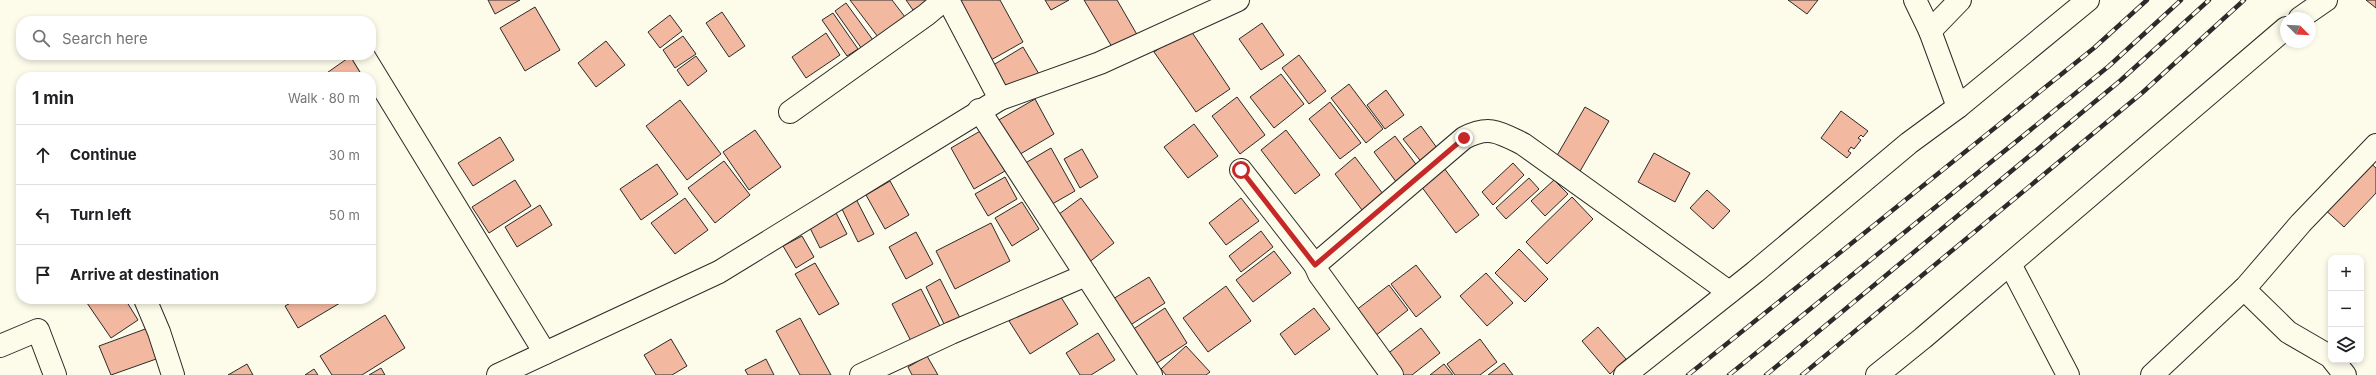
<!DOCTYPE html>
<meta charset="utf-8">
<style>
:root{--surface:#fff;--page:#f2f2f2;--text:#202124;--muted:#757577;--line:#e0e0e0}
body{margin:0;font-family:Inter,sans-serif;background:var(--page);color:var(--text)}
.controls{position:absolute;right:12px;bottom:12px;display:grid;overflow:hidden;border-radius:8px;box-shadow:0 2px 6px #0003}
.controls button{width:36px;height:36px;display:grid;place-items:center;padding:0;border:0;border-bottom:1px solid var(--line);background:var(--surface);color:var(--text);font:20px sans-serif}
.compass{position:absolute;left:2280px;top:12px;width:36px;height:36px;border-radius:50%;background:var(--surface);box-shadow:0 2px 6px #0003;rotate:114deg}
.stop{position:absolute;width:12px;height:12px;margin:-9px;border:3px solid #c62828;border-radius:50%;background:#fff}
.stop.end{background:#c62828;border-color:#fff;box-shadow:0 1px 4px #0008}
.list{margin:0;padding:0;list-style:none}
h2{display:flex;justify-content:space-between;align-items:center;height:52px;margin:0;padding:0 16px;font-size:17px}
h2 small{font-size:13px;font-weight:400;color:var(--muted)}
.list li{display:grid;grid-template-columns:26px 1fr auto;gap:12px;align-items:center;box-sizing:border-box;height:60px;padding:0 16px;border-top:1px solid var(--line)}
.list b{display:block;font-size:15px;white-space:nowrap}
.list em{font-size:13px;font-style:normal;color:var(--muted)}
.icon{flex:none;width:22px;height:22px;fill:none;stroke:currentColor;stroke-width:2;stroke-linecap:round;stroke-linejoin:round}
.map{position:relative;flex:none;width:2376px;height:375px;overflow:hidden}
.search{position:absolute;background:var(--surface);box-shadow:0 2px 6px #0003;left:16px;top:16px;width:360px;height:44px;display:flex;align-items:center;gap:10px;box-sizing:border-box;padding:0 14px;border-radius:16px;color:var(--muted);font-size:15px}
.panel{position:absolute;background:var(--surface);box-shadow:0 2px 6px #0003;left:16px;top:72px;width:360px;height:232px;border-radius:16px}
.map>svg:first-child{display:block}
.building{fill:#f2b8a0;stroke:#2b2b2b}
.lines{fill:none;stroke-linecap:round;stroke-linejoin:round}
.minor-casing{stroke:#2b2b2b;stroke-width:24}
.minor{stroke:#fdfbea;stroke-width:22}
.rail-casing{stroke:#2b2b2b;stroke-width:4.5}
.rail{stroke:#fdfbea;stroke-width:3;stroke-dasharray:9;stroke-linecap:butt}
.route{stroke:#c62828;stroke-width:5}
</style>
<div class="map">
<svg width="2376" height="375" viewBox="0 0 2376 375">
<rect width="100%" height="100%" fill="#fdfbea"/>
<!-- building -->
<g class="building">
<path d="M488,0H520L495,14Z"/>
<path d="M850,0H892L905,17L878,37Z"/>
<path d="M906,0H930L913,10Z"/>
<path d="M957,0H1000L1023,42L991,60Z"/>
<path d="M1045,0H1069L1051,10Z"/>
<path d="M1084,0H1117L1139,38L1115,52Z"/>
<path d="M1788,0H1818L1807,14Z"/>
<path d="M2366,0H2376V8Z"/>
<path d="M846,3L873,40L862,49L835,11Z"/>
<path d="M535,7L560,50L525,71L500,28Z"/>
<path d="M722,12L745,46L729,57L706,23Z"/>
<path d="M833,13L858,49L847,56L822,20Z"/>
<path d="M670,15L682,31L660,48L648,32Z"/>
<path d="M1262,23L1284,55L1261,70L1239,39Z"/>
<path d="M1189,28L1230,89L1196,112L1154,52Z"/>
<path d="M826,33L840,55L806,78L792,57Z"/>
<path d="M683,36L696,54L675,68L663,50Z"/>
<path d="M606,41L625,65L596,87L578,63Z"/>
<path d="M1023,47L1039,74L1006,94L990,67Z"/>
<path d="M1299,55L1326,91L1309,104L1282,68Z"/>
<path d="M351,56L366,77H321Z"/>
<path d="M696,56L707,71L688,86L677,70Z"/>
<path d="M1281,74L1304,104L1274,128L1250,97Z"/>
<path d="M1349,84L1383,129L1366,143L1331,98Z"/>
<path d="M1386,90L1404,115L1385,129L1367,105Z"/>
<path d="M1237,97L1265,135L1240,154L1212,116Z"/>
<path d="M1035,99L1054,134L1017,156L997,121Z"/>
<path d="M680,100L721,154L687,180L646,126Z"/>
<path d="M1330,102L1361,143L1340,159L1309,119Z"/>
<path d="M1585,107L1609,121L1579,173L1555,159Z"/>
<path d="M1841,111L1868,131L1863,137L1861,135L1858,138L1861,140L1854,149L1851,147L1848,151L1851,153L1847,158L1821,138Z"/>
<path d="M1194,124L1218,156L1188,178L1164,147Z"/>
<path d="M1421,126L1440,152L1423,164L1403,139Z"/>
<path d="M755,130L781,167L749,190L723,152Z"/>
<path d="M982,130L1005,171L974,189L951,148Z"/>
<path d="M1286,130L1320,175L1295,194L1261,150Z"/>
<path d="M1395,136L1418,167L1397,183L1374,152Z"/>
<path d="M500,137L514,160L473,186L458,163Z"/>
<path d="M1051,148L1075,191L1047,207L1022,165Z"/>
<path d="M1082,149L1098,177L1080,188L1064,159Z"/>
<path d="M1654,153L1690,173L1675,202L1638,182Z"/>
<path d="M1355,157L1383,194L1362,210L1335,174Z"/>
<path d="M2365,158L2376,168V193L2344,227L2321,206Z"/>
<path d="M724,161L750,195L715,223L688,188Z"/>
<path d="M1513,163L1524,175L1493,205L1482,192Z"/>
<path d="M657,164L678,194L641,220L620,189Z"/>
<path d="M1444,168L1479,215L1456,233L1421,186Z"/>
<path d="M1005,177L1017,199L988,216L975,194Z"/>
<path d="M1529,178L1539,189L1506,219L1496,208Z"/>
<path d="M515,180L531,206L489,233L472,207Z"/>
<path d="M1554,180L1568,194L1545,216L1531,201Z"/>
<path d="M890,181L909,215L885,229L866,195Z"/>
<path d="M1707,190L1730,211L1713,229L1690,208Z"/>
<path d="M1572,197L1593,219L1547,264L1526,242Z"/>
<path d="M685,198L708,230L675,254L651,223Z"/>
<path d="M1081,198L1114,243L1088,263L1055,217Z"/>
<path d="M1241,198L1259,221L1226,245L1209,223Z"/>
<path d="M856,199L874,234L858,242L841,207Z"/>
<path d="M1022,202L1039,229L1012,246L995,218Z"/>
<path d="M540,205L552,225L517,247L505,227Z"/>
<path d="M835,211L847,234L820,248L808,224Z"/>
<path d="M991,223L1010,261L955,289L936,251Z"/>
<path d="M1261,231L1273,247L1241,272L1229,256Z"/>
<path d="M916,232L933,264L906,279L889,247Z"/>
<path d="M802,236L814,257L796,268L783,246Z"/>
<path d="M1519,249L1548,279L1525,302L1495,273Z"/>
<path d="M1274,251L1291,273L1253,302L1236,280Z"/>
<path d="M815,263L839,304L819,315L795,274Z"/>
<path d="M1416,265L1441,297L1416,317L1391,284Z"/>
<path d="M1486,273L1513,303L1487,326L1460,296Z"/>
<path d="M1149,277L1165,303L1124,329L1108,302Z"/>
<path d="M940,279L960,318L945,326L926,287Z"/>
<path d="M1389,285L1408,310L1370,340L1351,314Z"/>
<path d="M1226,286L1251,321L1208,352L1183,318Z"/>
<path d="M921,289L941,328L912,343L892,304Z"/>
<path d="M1057,291L1078,324L1030,354L1009,321Z"/>
<path d="M93,299H125L138,320L111,338L87,303Z"/>
<path d="M298,299H344L345,300L298,328L285,306Z"/>
<path d="M1165,308L1187,343L1151,367L1129,332Z"/>
<path d="M1314,308L1330,329L1295,355L1280,334Z"/>
<path d="M385,315L405,348L362,375H332L320,356Z"/>
<path d="M800,318L831,375H800L776,331Z"/>
<path d="M1598,327L1626,359L1610,374L1582,341Z"/>
<path d="M148,328L159,358L111,375L99,346Z"/>
<path d="M1421,328L1440,353L1412,375H1401L1386,355Z"/>
<path d="M1098,333L1115,360L1091,375H1080L1066,353Z"/>
<path d="M671,339L687,366L672,375H656L644,355Z"/>
<path d="M1480,339L1497,362L1480,375H1455L1447,364Z"/>
<path d="M1186,346L1210,372L1206,375H1166L1161,369Z"/>
<path d="M927,356L938,375H912L908,367Z"/>
<path d="M766,359L774,375H748L745,370Z"/>
<path d="M1504,363L1513,375H1488Z"/>
<path d="M247,364L253,375H228Z"/>
<path d="M1444,364L1453,375H1430Z"/>
<path d="M381,368L385,375H369Z"/>
<path d="M314,369L318,375H305Z"/>
</g>
<g class="lines">
<defs>
<g id="minor">
<path d="M948,0L1000,99"/>
<path d="M1915,0L1930,31L1958,107"/>
<path d="M2300,18L2326,0"/>
<path d="M1930,31L1960,0"/>
<path d="M363,55L545,353"/>
<path d="M979,110L1151,375"/>
<path d="M790,112L926,15L944,0"/>
<path d="M1241,170L1315,265"/>
<path d="M2010,264L2068,375"/>
<path d="M2244,289L2288,332L2331,357"/>
<path d="M145,299L159,332L173,375"/>
<path d="M0,346L38,330L55,375"/>
<path d="M2333,360L2345,375"/>
<path d="M498,375L719,272L1000,99L1100,63L1238,0"/>
<path d="M861,375L951,333L1086,275"/>
<path d="M1392,375L1319,274L1315,265L1464,138C1489,125 1499,132 1523,144L1729,292"/>
<path d="M1625,375L1755,272L1909,143L1958,107L2088,0"/>
<path d="M1877,375L1923,338L2286,28"/>
<path d="M2152,375L2246,287L2301,223L2376,145"/>
</g>
</defs>
<!-- minor casing -->
<use href="#minor" class="minor-casing"/>
<!-- minor -->
<use href="#minor" class="minor"/>
<defs>
<g id="rail">
<path d="M1688,375L2094,48L2147,0"/>
<path d="M1729,375L2109,66L2181,0"/>
<path d="M1766,375L2121,80L2209,0"/>
<path d="M1802,375L2142,93L2244,0"/>
</g>
</defs>
<!-- rail casing -->
<use href="#rail" class="rail-casing"/>
<!-- rail -->
<use href="#rail" class="rail"/>
</g>
<g class="lines">
<!-- route -->
<path class="route" d="M1241,170L1315,265L1464,138"/>
</g>
</svg>
<div class="controls">
<button>+</button>
<button>−</button>
<button><svg class="icon" aria-label="layers" viewBox="0 0 24 24"><path d="M12 4l9 5-9 5-9-5zM3 14l9 5 9-5"/></svg></button>
</div>
<svg class="compass" viewBox="-18 -18 36 36"><path d="M0-13l5 13h-10z" fill="#e53935"/><path d="M0 13l5-13h-10z" fill="#757577"/></svg>
<div class="stop" style="left:1241px;top:170px"></div>
<div class="stop end" style="left:1464px;top:138px"></div>
<div class="search"><svg class="icon" aria-label="search" viewBox="0 0 24 24"><circle cx="10" cy="10" r="6"/><path d="M15 15l6 6"/></svg>Search here</div>
<section class="panel">
<h2>1 min<small>Walk · 80 m</small></h2>
<ul class="list">
<li><svg class="icon" aria-label="ahead" viewBox="0 0 24 24"><path d="M12 20V5M6 11l6-6 6 6"/></svg><div><b>Continue</b></div><em>30 m</em></li>
<li><svg class="icon" aria-label="left" viewBox="0 0 24 24"><path d="M17 20v-9H6M10 6l-5 5 5 5"/></svg><div><b>Turn left</b></div><em>50 m</em></li>
<li><svg class="icon" aria-label="arrive" viewBox="0 0 24 24"><path d="M6 21V4h12l-3 4 3 4H6"/></svg><div><b>Arrive at destination</b></div></li>
</ul>
</section>
</div>
